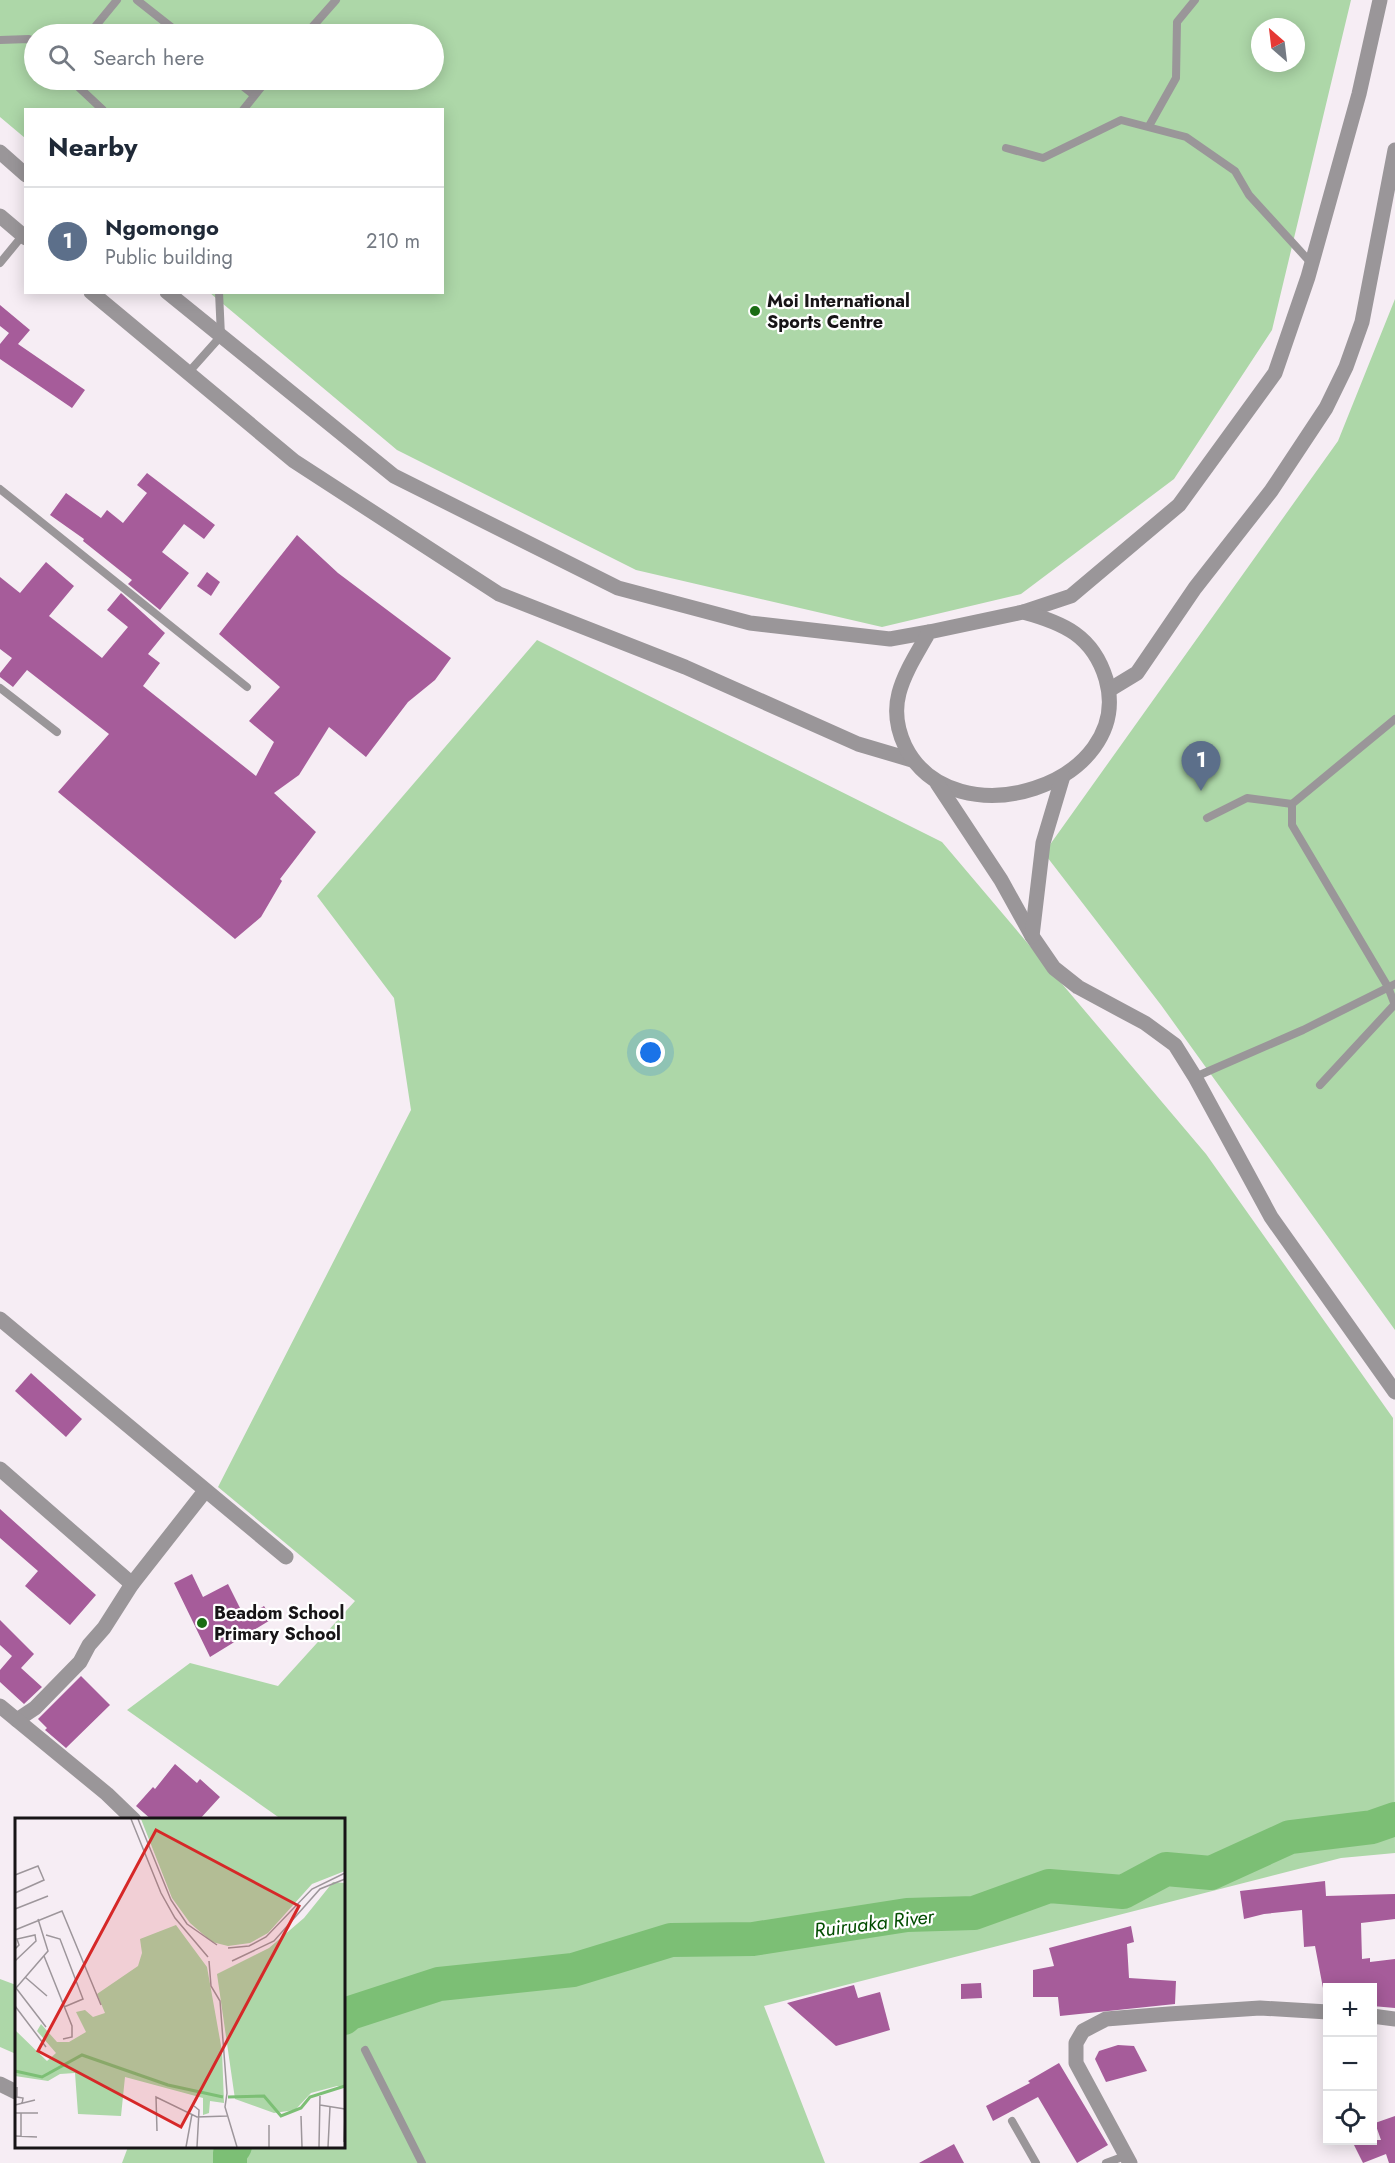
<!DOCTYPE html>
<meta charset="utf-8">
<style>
:root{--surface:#fff;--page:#f2f2f3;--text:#1f2937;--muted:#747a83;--line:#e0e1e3;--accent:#d93025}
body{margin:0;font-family:Jost,sans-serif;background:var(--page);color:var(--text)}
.controls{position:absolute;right:18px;bottom:18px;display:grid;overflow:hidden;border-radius:0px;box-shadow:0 3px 15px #0003}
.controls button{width:54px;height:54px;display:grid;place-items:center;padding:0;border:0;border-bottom:2px solid var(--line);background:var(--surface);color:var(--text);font:30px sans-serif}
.compass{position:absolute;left:1251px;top:18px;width:54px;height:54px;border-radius:50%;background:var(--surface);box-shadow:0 3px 15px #0003;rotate:332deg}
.you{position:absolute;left:651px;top:1053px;width:21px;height:21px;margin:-15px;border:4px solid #fff;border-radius:50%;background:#1a73e8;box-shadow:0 0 0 9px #1a73e833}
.badge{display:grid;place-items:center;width:39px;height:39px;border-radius:50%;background:var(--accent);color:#fff;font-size:20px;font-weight:700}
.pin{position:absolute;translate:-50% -50px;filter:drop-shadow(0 2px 3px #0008)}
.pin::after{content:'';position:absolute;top:32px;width:21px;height:18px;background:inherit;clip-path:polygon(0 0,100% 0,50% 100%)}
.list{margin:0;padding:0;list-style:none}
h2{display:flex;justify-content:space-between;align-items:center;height:78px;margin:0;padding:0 24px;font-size:26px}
h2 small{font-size:20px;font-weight:400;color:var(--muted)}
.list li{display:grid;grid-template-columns:39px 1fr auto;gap:18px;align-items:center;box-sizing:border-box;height:108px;padding:0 24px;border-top:2px solid var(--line)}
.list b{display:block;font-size:22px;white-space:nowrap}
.list p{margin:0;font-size:20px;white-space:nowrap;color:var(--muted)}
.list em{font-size:20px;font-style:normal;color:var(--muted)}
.icon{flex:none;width:33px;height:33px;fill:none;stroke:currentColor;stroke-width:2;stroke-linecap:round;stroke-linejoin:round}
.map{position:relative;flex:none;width:1395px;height:2163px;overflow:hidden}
.search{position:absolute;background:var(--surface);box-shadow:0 3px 15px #0003;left:24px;top:24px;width:420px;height:66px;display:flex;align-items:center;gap:15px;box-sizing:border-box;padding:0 21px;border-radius:33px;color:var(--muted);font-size:22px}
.panel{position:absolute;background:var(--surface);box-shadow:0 3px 15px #0003;left:24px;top:108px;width:420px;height:186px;border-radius:0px}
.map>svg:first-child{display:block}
.green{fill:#add7a8;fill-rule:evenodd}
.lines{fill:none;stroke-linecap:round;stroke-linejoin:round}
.river{stroke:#7cbf75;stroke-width:34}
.building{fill:#a65c9a}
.service{stroke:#9a9699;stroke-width:8}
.minor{stroke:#9a9699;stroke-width:15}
.poi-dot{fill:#1a6c13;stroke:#fff;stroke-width:2}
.labels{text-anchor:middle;stroke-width:4.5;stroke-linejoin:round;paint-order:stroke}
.poi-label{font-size:18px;font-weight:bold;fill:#171416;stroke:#fff;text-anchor:start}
.water-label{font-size:20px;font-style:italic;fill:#024d00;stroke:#fff}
.inset-river{fill:none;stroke:#7cbf75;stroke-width:3}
.inset-road{fill:none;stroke:#9d969b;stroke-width:1.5}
.view{fill:#d62828;fill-opacity:0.15;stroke:#d62828;stroke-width:3}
.inset-edge{fill:none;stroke:#171416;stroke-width:3}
</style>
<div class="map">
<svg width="1395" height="2163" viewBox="0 0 1395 2163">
<rect width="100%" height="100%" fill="#f6edf4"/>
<!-- green -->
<g class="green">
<path d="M0,0H1351L1272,330L1174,479L1021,594L882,627L636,570L397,450L210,293L442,292V110H26L25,138L0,117ZM1260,27H1296V63H1260ZM34,34H434V80H34Z"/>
<path d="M1395,299V1330L1161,1005L1044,853L1338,441Z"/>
<path d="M537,640L942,842L1206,1154L1393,1418L1395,1853L1341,1858L764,2006L825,2163H122L128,2147L344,2146V1820L281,1819L127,1710L190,1663L278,1686L355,1601L218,1487L411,1110L394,998L317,896Z"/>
<path d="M0,1979L16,1985V2054L0,2047Z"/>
</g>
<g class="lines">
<!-- river -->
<g class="river">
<path d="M344,2018L350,2013L439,1984L573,1970L671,1940L753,1939L907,1915L974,1913L1049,1886L1123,1892L1166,1869L1211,1873L1290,1837L1372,1827L1395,1819"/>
<path d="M230,2163V2153L235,2146"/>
</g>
</g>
<!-- building -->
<g class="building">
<path d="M0,305L30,330L18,344L85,390L72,408L0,359V344L9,333L0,326Z"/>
<path d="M147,473L215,525L204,539L184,524L162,552L189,573L160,610L128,584L132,580L83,541L84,539L50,515L66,493L101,518L107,510L123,523L147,493L137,485Z"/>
<path d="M297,535L338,573L451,658L435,680L408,702L366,757L329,727L299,775L274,793L316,832L280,879L282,881L261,917L235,939L58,792L109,734L27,670L13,687L0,677V673L12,658L0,649V577L20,593L46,562L74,586L49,616L102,658L128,627L107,610L121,593L165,633L148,654L160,663L143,686L256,776L274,742L249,721L280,687L219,634Z"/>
<path d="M207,572L220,582L211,596L197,586Z"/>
<path d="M31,1373L82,1419L66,1437L15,1391Z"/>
<path d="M0,1509L96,1595L70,1625L25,1586L38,1571L0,1538Z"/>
<path d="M192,1574L203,1597L228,1584L245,1618L264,1606L272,1619L210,1657L174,1583Z"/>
<path d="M0,1620L34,1654L21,1668L42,1687L24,1704L0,1682V1670L12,1656L0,1645Z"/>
<path d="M81,1676L110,1705L66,1748L45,1730L47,1728L38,1719Z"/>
<path d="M175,1764L197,1783L200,1779L220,1797L199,1820H152L136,1806L153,1787L155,1789Z"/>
<path d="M1325,1881L1326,1896L1395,1894V1919L1361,1923L1362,1959L1370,1958V1962L1395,1959V2008L1372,2006V1988H1323L1315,1946L1304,1947L1302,1910L1264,1914L1244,1919L1240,1891Z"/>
<path d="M1131,1926L1134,1942L1127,1944L1129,1978L1176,1981L1175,2004L1060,2016L1058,1997H1033V1970L1054,1966L1049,1948Z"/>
<path d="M981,1983L982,1998L961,1999V1984Z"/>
<path d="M854,1985L858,1998L880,1992L890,2030L836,2046L787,2003Z"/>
<path d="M1118,2045L1134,2046L1147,2071L1106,2082L1095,2059L1099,2051Z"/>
<path d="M1059,2063L1108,2145L1077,2163L1038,2097L993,2121L986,2106L1030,2083L1028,2081Z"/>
<path d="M1395,2116V2163H1389L1386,2154L1363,2163L1354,2145L1363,2140H1381L1375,2123Z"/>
<path d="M954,2144L964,2163H919Z"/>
</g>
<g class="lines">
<!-- service -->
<g class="service">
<path d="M137,0L180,34"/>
<path d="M89,34L117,0"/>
<path d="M306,34L336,0"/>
<path d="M0,40L29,39L34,42"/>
<path d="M71,80L103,110"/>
<path d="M235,80L254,95"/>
<path d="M243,110L267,80"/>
<path d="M1149,126L1176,78L1177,22L1195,0"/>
<path d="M1006,148L1043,158L1121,120L1186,137L1235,171L1249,195L1312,264"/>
<path d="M0,263L23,235"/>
<path d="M188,373L221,336L219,292"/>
<path d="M0,489L247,687"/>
<path d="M0,688L57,732"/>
<path d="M1395,719L1292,804V825L1388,987L1395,1005"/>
<path d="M1207,818L1247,798L1292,804"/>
<path d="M1195,1077L1303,1030L1395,984"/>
<path d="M1320,1085L1395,1004"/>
<path d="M365,2050L422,2163"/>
<path d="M1012,2121L1036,2163"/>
<path d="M1106,2163L1125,2156"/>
</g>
<!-- minor -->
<g class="minor">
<path d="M0,152L26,175"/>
<path d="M0,216L26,238"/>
<path d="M91,292L294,461L499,594L685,667L858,744L912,760"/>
<path d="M167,292L394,476L618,588L750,623L890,639L929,632"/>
<path d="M1023,612L1071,596L1179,505L1275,373L1308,277L1359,94L1380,0"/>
<path d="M1023,612C1064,623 1093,636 1106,679C1136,784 953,843 905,746C897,729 894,712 899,693C905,671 918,652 929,632Z"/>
<path d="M1109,690L1137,673L1195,588L1271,491L1326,408L1346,367L1362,322L1395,150"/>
<path d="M937,783L1001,880L1032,936L1054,968L1078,987L1145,1023L1175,1045L1195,1077L1271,1217L1395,1392"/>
<path d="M1032,936L1043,843L1063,776"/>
<path d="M0,1319L286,1557"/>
<path d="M0,1469L132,1584L104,1628L89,1645L80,1662L35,1708L17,1720"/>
<path d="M132,1584L205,1491"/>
<path d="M0,1706L107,1794L134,1820"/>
<path d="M1372,2016L1395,2019"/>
<path d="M0,2084L16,2092"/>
<path d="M1130,2163L1076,2063V2043L1083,2031L1106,2019L1169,2014L1260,2008L1328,2012"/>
</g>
</g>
<!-- markers -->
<g class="poi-dot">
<circle cx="755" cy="311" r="6"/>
<circle cx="202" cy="1623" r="6"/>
</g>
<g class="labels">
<!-- poi labels -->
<g class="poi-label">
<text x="767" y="307">Moi International<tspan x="767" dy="21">Sports Centre</tspan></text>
<text x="214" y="1619">Beadom School<tspan x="214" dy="21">Primary School</tspan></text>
</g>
<!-- water labels -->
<g class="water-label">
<text transform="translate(874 1923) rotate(-7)" y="7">Ruiruaka River</text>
</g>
</g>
<!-- overview -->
<g transform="translate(15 1818)">
<rect width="330" height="330" fill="#f6edf4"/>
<path d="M126,1H330V53L297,66L253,115L235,125L213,128L197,124L175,105L157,80ZM318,64L330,65V270L322,268L296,275L280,292L259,295L220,281L202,156L254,130L289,100ZM161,107L192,149L207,233L209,285L195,283L194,295L188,297V280L110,259L106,298L63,296L60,255L45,256L33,263L0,258V212L32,243L41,235L22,213L26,206L42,224H54L71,214L61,194L70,192L78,199L90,195L82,176L123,148L127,135L125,121Z" fill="#add7a8"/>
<path class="inset-river" d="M0,253L27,259L67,237L153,267L208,279M213,279L249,278L266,298L286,290L295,279L330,268"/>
<path class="inset-road" d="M116,1L146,75L160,100L193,139M123,1L156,82L172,106L202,127M0,57L23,48L29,62L0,75M0,91L33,78M23,101L33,133L1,170L31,209M0,112L47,93L86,187M31,117L45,121L68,181L49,189M213,130L234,128L251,119L297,71L330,55M0,131L4,127L2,121L20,117L21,123L0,143M29,138L57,208V219L48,221M194,143L196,168L205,183L212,275L210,289L222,329M217,143L259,123L305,71L330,61M10,159L32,178M0,188L31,229M2,269V279L8,280L7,286M0,287L20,282M305,287L330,291M179,288L184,292L182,329M0,295H23M286,298L287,329M142,313L141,279L182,299L212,298M0,318L22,319M6,318V295M329,324L330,297M171,329L177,296M254,329V307M304,329L305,278M313,329L315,289"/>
<path class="view" d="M141,12L284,88L166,309L23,233Z"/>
<rect width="330" height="330" class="inset-edge"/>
</g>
</svg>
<div class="controls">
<button>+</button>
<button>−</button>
<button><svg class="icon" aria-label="locate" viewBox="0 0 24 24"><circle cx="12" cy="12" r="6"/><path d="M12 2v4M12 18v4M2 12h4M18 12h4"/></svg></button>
</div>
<svg class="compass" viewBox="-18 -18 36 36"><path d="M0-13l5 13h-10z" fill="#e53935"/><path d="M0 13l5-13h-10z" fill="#747a83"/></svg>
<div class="you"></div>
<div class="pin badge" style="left:1201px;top:791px;background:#5c6f8a">1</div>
<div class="search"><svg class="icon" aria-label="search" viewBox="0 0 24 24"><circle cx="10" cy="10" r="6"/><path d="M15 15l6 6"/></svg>Search here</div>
<section class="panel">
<h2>Nearby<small></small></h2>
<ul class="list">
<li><span class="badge" style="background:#5c6f8a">1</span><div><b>Ngomongo</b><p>Public building</p></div><em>210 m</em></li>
</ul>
</section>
</div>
